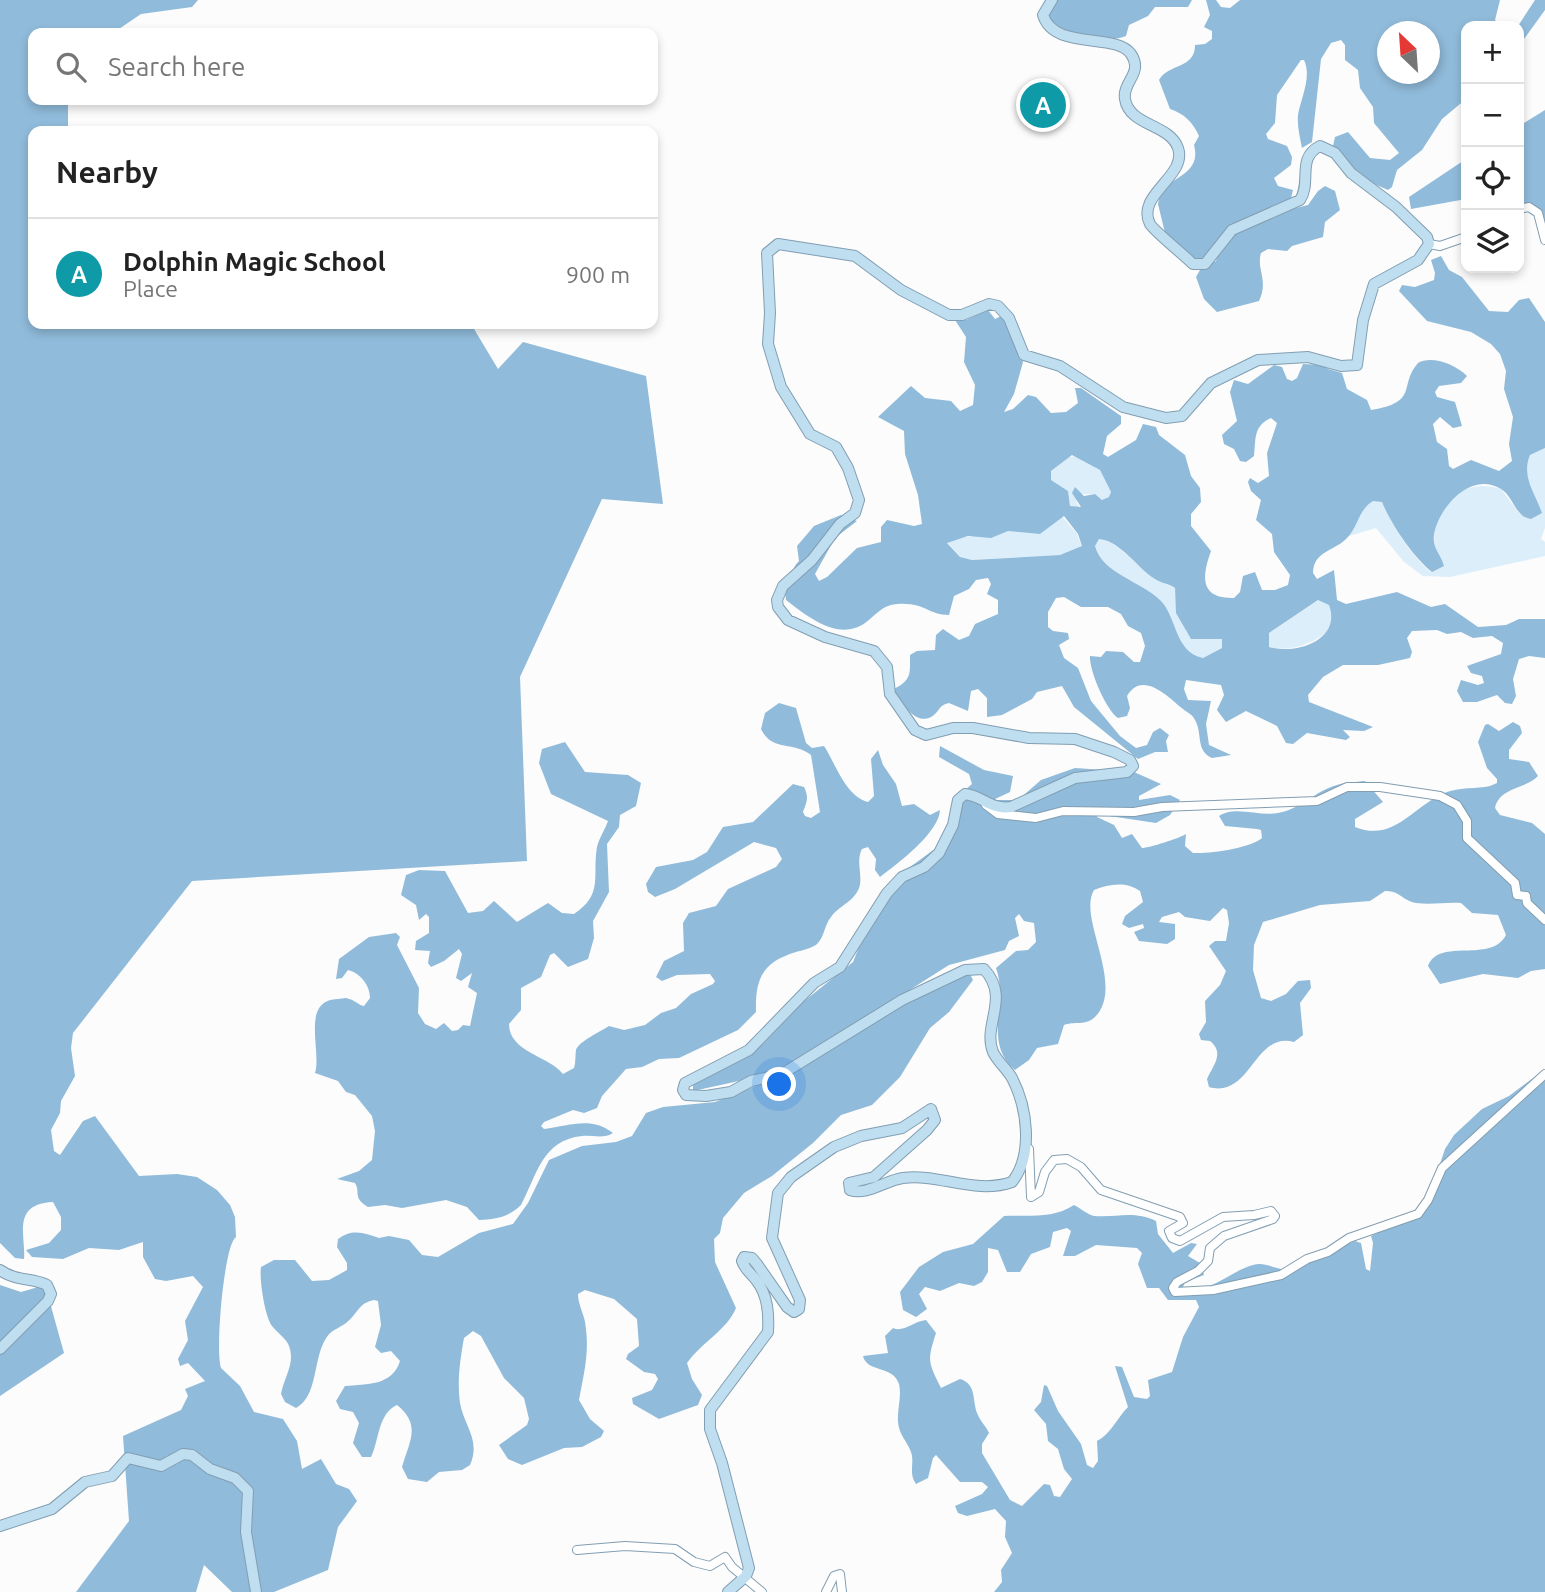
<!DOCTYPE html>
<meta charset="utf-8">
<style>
:root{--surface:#fff;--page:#f2f2f2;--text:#222;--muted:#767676;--line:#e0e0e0;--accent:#ce4134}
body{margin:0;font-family:Ubuntu,sans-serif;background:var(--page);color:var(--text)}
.controls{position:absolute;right:21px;top:21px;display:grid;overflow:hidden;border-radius:14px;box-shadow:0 4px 10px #0003}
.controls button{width:63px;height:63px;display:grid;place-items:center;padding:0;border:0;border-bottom:2px solid var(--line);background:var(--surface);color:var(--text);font:35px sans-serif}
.compass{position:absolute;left:1377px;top:21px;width:63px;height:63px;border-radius:50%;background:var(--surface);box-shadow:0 4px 10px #0003;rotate:335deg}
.you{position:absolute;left:780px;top:1085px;width:24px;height:24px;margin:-18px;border:5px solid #fff;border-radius:50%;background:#1a73e8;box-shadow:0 0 0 10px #1a73e833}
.badge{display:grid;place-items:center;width:46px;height:46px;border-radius:50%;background:var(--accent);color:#fff;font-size:23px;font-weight:700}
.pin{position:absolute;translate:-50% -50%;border:4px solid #fff;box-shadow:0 2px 7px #0006}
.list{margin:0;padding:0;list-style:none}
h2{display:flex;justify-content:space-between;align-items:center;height:91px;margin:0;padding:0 28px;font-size:30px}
h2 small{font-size:23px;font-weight:400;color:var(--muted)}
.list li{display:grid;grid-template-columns:46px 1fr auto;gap:21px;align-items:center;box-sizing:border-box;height:112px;padding:0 28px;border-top:2px solid var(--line)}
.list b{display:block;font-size:26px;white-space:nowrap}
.list p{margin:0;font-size:23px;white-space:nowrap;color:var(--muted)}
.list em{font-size:23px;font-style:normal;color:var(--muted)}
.icon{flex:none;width:38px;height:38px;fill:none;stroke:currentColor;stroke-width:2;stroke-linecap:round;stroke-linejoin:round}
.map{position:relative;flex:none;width:1545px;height:1592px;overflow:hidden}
.search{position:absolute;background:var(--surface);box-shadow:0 4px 10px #0003;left:28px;top:28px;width:630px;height:77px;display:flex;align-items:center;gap:18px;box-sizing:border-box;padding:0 24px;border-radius:14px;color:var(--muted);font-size:26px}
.panel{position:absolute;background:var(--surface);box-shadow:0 4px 10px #0003;left:28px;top:126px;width:630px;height:203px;border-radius:14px}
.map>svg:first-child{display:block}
.green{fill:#ddeefb}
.forest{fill:#90bbda;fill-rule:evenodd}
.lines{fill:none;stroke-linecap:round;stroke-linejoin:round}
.minor-casing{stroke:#829eb2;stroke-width:10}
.secondary-casing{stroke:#829eb2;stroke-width:12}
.minor{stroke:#fff;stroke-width:8}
.secondary{stroke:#bfdef0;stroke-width:10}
</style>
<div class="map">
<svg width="1545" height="1592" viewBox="0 0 1545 1592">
<rect width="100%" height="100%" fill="#fcfcfc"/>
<!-- green -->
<g class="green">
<path d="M1545,448V528L1541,539L1545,542V556L1450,577L1423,576L1404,562L1376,528L1349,536L1366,506L1373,501L1382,502C1391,524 1413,558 1431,572L1439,554C1426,538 1441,503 1457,494C1470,485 1486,484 1501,489L1520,514L1539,505C1529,491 1523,471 1530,455Z"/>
<path d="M1076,456L1100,470L1111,492L1109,497L1102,500L1095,494H1080L1076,501L1080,509L1070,506L1068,491L1051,480V471L1069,457Z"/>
<path d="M1062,516L1077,534L1082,547L1060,555L972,560L960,557L947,542L953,539L1008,531L1040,534Z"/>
<path d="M1099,539C1118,541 1135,564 1150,575C1158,581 1168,582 1175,588L1176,605L1187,633L1201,639H1222V648L1203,658C1174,652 1176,616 1159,600C1140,581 1102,573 1095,546Z"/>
<path d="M1320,599C1364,621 1301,657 1269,647V633Z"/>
</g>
<!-- forest -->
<g class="forest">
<path d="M0,0H198L192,7L141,14L113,33H33V100H68V131H33V324H471L498,369L523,342L646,376L663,504L602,499L520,677L527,861L192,881L73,1033L71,1048L75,1076L61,1101L60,1113L51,1130L54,1151L60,1155L83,1121L95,1116L139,1176L177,1174L197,1177L217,1190L230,1205L235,1217L236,1237C224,1244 215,1351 221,1368L240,1386L254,1412L283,1419L297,1441L302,1469L321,1459L336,1484L349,1489L357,1501L338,1527L328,1570L274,1592H232L204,1565L196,1592H76L129,1521L123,1436L181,1410L188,1396L185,1389L205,1381L188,1363L180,1366L178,1359L188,1340L185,1321L203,1287L193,1276L166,1281L155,1279L143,1257V1242L119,1250L89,1248L63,1259L32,1257L26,1250L49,1243L61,1230V1217L53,1202C11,1204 26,1236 24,1259L15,1258L0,1243Z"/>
<path d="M1057,0H1192L1188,7H1155L1148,16L1129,25L1126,36C1105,44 1067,36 1050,22L1048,11Z"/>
<path d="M1206,0H1216L1221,7L1230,8L1240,0H1500L1495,20L1500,26H1466V99L1442,119L1422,150L1397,170L1392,187L1388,190L1363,179L1333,146L1335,137L1348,132L1370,158L1390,160L1399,153L1374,123L1373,107L1360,88L1358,70L1345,60V45L1341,40L1331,43L1321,59L1312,142L1302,148C1300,138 1297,126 1298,115C1301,98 1312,77 1304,60H1301L1277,95L1275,123L1266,134L1268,139L1287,146L1292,157L1291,165L1274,178L1278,186L1293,190L1288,210L1308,205L1318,191L1325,186L1335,191L1340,210L1325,222L1323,237L1292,246L1287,251L1268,249L1261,253C1256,269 1269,280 1259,301L1217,312L1204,299L1196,277L1200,270L1216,261L1217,257L1195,261L1165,233L1158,204C1162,174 1203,179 1194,145L1199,136C1193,122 1183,113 1170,109L1159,80C1169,63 1195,69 1195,45L1205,44L1212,39V31L1204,27L1210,15ZM1388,32H1430V74H1388Z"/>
<path d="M1535,0H1545V10L1519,46L1518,26Z"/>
<path d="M1545,110V240L1544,227L1529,207L1519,209V126Z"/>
<path d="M1466,159V199L1411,209L1409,197Z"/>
<path d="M1441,256L1449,270L1462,277L1489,311L1508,312L1519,300L1529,298L1545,322V448L1530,455C1521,477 1535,493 1542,513L1531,519C1515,517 1514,497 1501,489C1471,470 1438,508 1434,535C1432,548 1441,554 1444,566L1432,572C1413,557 1391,524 1382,502L1373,501C1359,509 1358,527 1347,538C1335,551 1313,551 1313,573L1317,579L1334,570L1337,600L1346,604L1397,592L1431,607L1445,604L1478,627L1506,625L1519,619H1545V658L1529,656L1519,659L1513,679L1516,696L1512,704L1505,703L1497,695L1477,702H1463L1457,691L1461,680L1478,685L1484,683L1482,676L1471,673L1467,666L1501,654L1503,643L1492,636L1473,638L1461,632L1447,634L1437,630L1412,631L1407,638L1412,652L1410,658L1378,665H1343L1323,677L1308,695L1309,702L1373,727L1364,731L1343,730L1350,737L1346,740L1307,733L1293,744L1286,743L1277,726L1246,711L1226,722L1217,710L1224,695L1221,685L1186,680L1184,689L1188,700L1211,701L1206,724L1209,745L1231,755L1212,758C1195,750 1203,734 1195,720C1192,714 1188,713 1183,709C1170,699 1143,669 1127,696L1130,708L1127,716L1118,718C1106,710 1089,670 1090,656L1101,657L1106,651L1123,652L1134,662H1140L1145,646L1141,633L1128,626L1121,614L1108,607H1081L1064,597L1056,598L1048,612V627L1053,631L1068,633L1069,639L1059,645L1064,658L1078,668L1091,701L1120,736L1136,748L1147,745L1153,732L1160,728L1169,735L1166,741L1168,752H1155L1138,759L1074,707L1062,686L1037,692L1032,699L1002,715L987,717V698L978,689L971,691L968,711L949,703C941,705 941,707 936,713C919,731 900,703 894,689C912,680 910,673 910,655L917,651L935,650L936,635L943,629L959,640L969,636L975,624L998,614V600L987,594L991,584L988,578L976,580L969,589L954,596L949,615C928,615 925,602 897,604C882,605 876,615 865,623C838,642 807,616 786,600L785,592C792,581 790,569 799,561L797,546L814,526L841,515L857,521L835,538L815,574L819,581L827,577L857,548L881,542V527L887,520L914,526L922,524L918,495L905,454L904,431L878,417L911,386L925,398L951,401L960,411L973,405L975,385L964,362L966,337L955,320H966L988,310L995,319L1001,316C1009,324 1018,350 1023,362L1014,394L1004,412L1013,409L1028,395L1036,397L1051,413L1066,412L1078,403L1075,388H1081L1121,416V424L1107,436L1103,454L1108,457L1136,440L1143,424L1156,427L1159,435L1185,455L1191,476L1200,488L1201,502L1191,514V526L1211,551C1202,576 1199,599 1234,598L1240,592L1243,576L1255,572L1262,590H1275L1288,585L1290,575L1274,552L1272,534L1256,520L1261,500L1251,491L1248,482L1250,478L1258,483L1269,476L1267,453L1277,423L1271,418C1253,426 1256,439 1254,456L1246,462L1240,461L1234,449L1224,444L1222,435L1237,421L1230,392L1234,380L1248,384L1274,365L1282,367L1287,379L1292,381L1297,378L1303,364L1324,365L1328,369L1342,373L1347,389L1367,400L1371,410C1420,402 1398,386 1418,363C1432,355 1456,365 1467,376L1461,383L1439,386L1435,392L1437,397L1455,402L1462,426L1453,428L1440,417L1433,424L1437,442L1447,449L1449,466L1453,469L1471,460L1499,471L1512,461L1509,444L1513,417L1504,389L1506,371L1500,354L1491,344L1471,332L1427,321L1399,291L1402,285L1415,287L1434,280L1435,273L1431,260ZM1072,455L1100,470L1111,492L1109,497L1102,500L1095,494L1084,496L1075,487L1072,493L1081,507L1070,506L1068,491L1051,480V471ZM1064,516L1078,534L1082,546L1060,555L972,560L960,557L947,543L968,536L991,538L1008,531L1040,534ZM1099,539C1121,541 1137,568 1155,579C1162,584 1169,583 1175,588L1176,613L1191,639H1222V648L1203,658C1174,652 1177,616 1160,600C1140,581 1102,573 1095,546ZM1318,600L1329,605C1342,640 1296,655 1269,647V633Z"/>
<path d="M779,703L796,708L806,743L812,748L824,746C836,764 845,796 868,802L874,796L871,759L878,750L883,765L896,784L902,806L914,804L930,815L940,810C939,833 897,864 880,877L875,870L876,859L868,847L862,849C854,864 867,881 855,895C848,904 837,908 831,917C824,925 825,937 816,945C809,949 803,950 796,952C763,962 755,978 756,1012L738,1030L679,1058L659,1059L642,1067L626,1069L602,1096L597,1108L584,1113L573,1110L544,1122L541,1126L544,1129C570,1126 590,1116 613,1133C604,1139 593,1135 582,1136C542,1140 537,1175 521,1205C507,1218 496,1219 479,1220L467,1207L446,1200L402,1208L385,1205L368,1207C352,1197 361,1193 355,1183L337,1179L359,1171L372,1160L375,1131L372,1116L355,1095L346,1092L338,1081L315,1073C322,1051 300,1000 338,999C343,999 345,997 349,999C355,1000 358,1005 364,1006L370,998C370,985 360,973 348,970L342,978L336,979L339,959L369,937L396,933L400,937L397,945L419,988L418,1013L425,1024L436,1029L444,1023L452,1031L458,1030L463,1025L470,1026L477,993L468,987L472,973L461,981L456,978L462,954L459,949L444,961L431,967L428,963L430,951L415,950L416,941L429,933V917L426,914L419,920L416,905L401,895L406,875L419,870L445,871L468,913L483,911L494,901L517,922L548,903L562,913L574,914C604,894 592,876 597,847C599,838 605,830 608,821L551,794L539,763L542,749L565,742L585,772L628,775L641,783L636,806L620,815L619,827L607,844L609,892L593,921L594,938L588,959L568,967L554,953L550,955L541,977L521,988V1010L509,1024C509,1052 549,1056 563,1074L574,1068C576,1062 575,1056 576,1050C578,1042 601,1031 609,1026L624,1030L645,1025L661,1013L676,1008L691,994L713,984L715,981L710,974L677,975L662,981L656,977L664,961L684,951L683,923L689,913L716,906L728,889L776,867L782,859L776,848L754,842L675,889L655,897L648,892L646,884L656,867L693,860L707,852L723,827L753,822L793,784L804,787C809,797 807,801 803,812L805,816L811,818L820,812L811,755C794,741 772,752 761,729L765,713Z"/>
<path d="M1513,722L1520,726L1522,733L1509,750V759L1529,762L1538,776C1526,789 1499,787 1495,808L1500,815L1532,823L1545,834V969L1531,971L1518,978L1483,974L1440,984L1428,966C1439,937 1491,964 1506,935L1498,915L1472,913L1461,903C1445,902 1432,905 1416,903C1403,901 1399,890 1385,891L1370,901L1320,905L1263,922L1254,945L1253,970L1261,998L1271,1001L1286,994L1298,981L1310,980L1311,988L1300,1003L1303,1035L1294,1042C1254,1031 1251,1099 1209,1087L1207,1079C1213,1066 1225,1053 1210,1041L1201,1040L1199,1034L1206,1022L1205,1001L1220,985L1226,971L1209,946L1215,941H1226L1229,923L1227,910L1223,908L1210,921L1185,917L1179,912L1162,917L1159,922L1175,924V939L1167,944L1139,941L1134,932L1144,928L1143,924L1129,928L1122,924L1125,916L1143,902L1140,891C1126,881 1109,884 1094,890C1077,918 1126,985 1095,1017C1086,1026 1074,1021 1064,1025L1058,1044L1037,1048L1029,1060L1015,1070C982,1042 1009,1003 996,968L1016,951L1028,950L1036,942L1034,923L1024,921L1019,914L1015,918L1019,936L1009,941L1005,950L949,965L796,1062L771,1074L693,1091V1085L698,1080L763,1044L803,1002L853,962L881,893L891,881L936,848L948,831L956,798L972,784L969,774L939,757L940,746L984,770L1013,776L1010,792L993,800H1018L1041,780L1075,768L1134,772L1161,784L1139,796V800L1170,795L1180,800L1170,815L1156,823L1096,814L1097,817L1114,825L1122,838L1132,834L1142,848C1149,848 1180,838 1186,834L1185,846L1193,853C1210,854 1251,848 1262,838L1261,830L1257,829L1225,826L1219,816C1235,805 1260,817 1278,813C1301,809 1315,791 1337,785C1346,782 1356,782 1365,781L1383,802L1355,819V827C1395,843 1413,805 1447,792C1461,787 1476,789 1490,786L1497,783V779L1487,768L1478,742L1485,725L1488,724L1499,731Z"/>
<path d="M952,972L970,974L973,980L949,1012L930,1028L900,1077L872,1105L841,1115L813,1143L772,1176L744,1193L723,1218L720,1233L714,1239L715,1262L736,1308C727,1330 702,1342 687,1363L692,1379L702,1395L698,1405L659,1419L633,1404L632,1398L652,1390L658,1379L655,1374L644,1372L626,1359L628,1354L639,1346L637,1319L614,1299L585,1290L578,1294C578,1304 583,1312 585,1322C590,1352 584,1372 579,1400L590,1419L604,1431L601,1437L582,1447L564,1448L522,1465L508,1459L499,1445L527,1425L529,1419L524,1398L504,1378L481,1336L473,1331L464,1338C460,1361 457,1380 460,1403C464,1426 481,1440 470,1465L462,1470L439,1472L427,1482L408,1479L402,1467C409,1442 422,1425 397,1405C378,1413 379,1441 371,1457H362L353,1443L359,1423L353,1412L340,1409L336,1401L345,1386C367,1384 392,1386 400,1361L391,1351L381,1353L375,1347L381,1325L378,1301L374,1300C358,1303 358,1314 346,1323C338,1329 330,1330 325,1340C313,1360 318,1396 296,1408L285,1402L281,1394C283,1382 291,1369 291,1357C291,1340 281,1337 272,1326C265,1317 259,1279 261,1267L274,1260H295L312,1281L329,1280L347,1270V1263L337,1247L338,1239C352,1228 365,1233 379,1238L389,1236L409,1240L422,1255L438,1257L479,1233L513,1224L528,1203L549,1160L582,1146L616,1142L632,1136L646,1113L663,1107L715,1102L758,1085Z"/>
<path d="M1545,1069V1592H994L1002,1582L1001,1570L1012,1553L1005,1537L1006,1521L995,1509L967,1516L958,1513L955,1506L982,1494L988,1487L982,1482H960L936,1455L933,1458L928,1478L916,1484C908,1473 915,1463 911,1452C907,1441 899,1435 898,1422C897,1409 902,1397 899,1384C893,1365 867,1373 863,1356L888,1353L885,1336L893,1328C903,1333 914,1321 926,1320L936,1333C927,1361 928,1362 941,1388L960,1379C977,1384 972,1401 977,1413C980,1421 986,1426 989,1433L982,1444V1453L1010,1500L1022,1506L1044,1484L1050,1485L1054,1496L1060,1497L1072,1479L1064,1469L1058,1449L1048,1441L1046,1424L1034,1410L1041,1402L1044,1385L1047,1386L1058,1411L1081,1444L1087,1465L1093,1468L1098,1461L1097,1441C1111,1434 1117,1418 1128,1407L1115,1366L1122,1367L1134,1397L1147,1399L1150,1396L1148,1380L1172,1372L1183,1337L1199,1307L1196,1300H1168L1159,1288H1147L1138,1264L1142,1253L1137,1248L1096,1245L1075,1256H1063L1071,1231L1067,1228L1053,1232L1050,1247L1031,1254L1020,1272H1007L998,1250L988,1248V1272L982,1282L974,1286L959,1283L940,1291L925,1287L919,1294L927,1309L916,1317L903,1310L900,1292L919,1267L943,1252L973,1244L1004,1216C1029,1215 1053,1219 1074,1205C1080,1208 1088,1215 1094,1216C1117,1218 1133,1210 1156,1221L1158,1234L1173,1253L1191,1243L1197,1244L1188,1256L1200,1263L1204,1275L1185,1282L1183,1287C1206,1297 1230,1271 1253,1265C1266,1261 1279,1272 1290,1269C1314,1263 1333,1250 1355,1241L1361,1243L1366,1269L1370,1271L1373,1243L1371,1236L1424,1211L1445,1149L1454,1135L1482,1109L1509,1096Z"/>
<path d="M0,1285L21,1292L45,1285L64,1353L0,1396Z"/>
</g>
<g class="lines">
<defs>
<g id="minor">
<path d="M1519,209L1529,207L1538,213L1545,240"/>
<path d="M1429,244L1440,246L1466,237"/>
<path d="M986,805L998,814L1036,818L1063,811L1134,812L1162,807L1317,801L1347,787H1380L1440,796L1457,805L1467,821V838L1515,883L1517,895L1526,896L1527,903L1545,920"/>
<path d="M1029,1149L1031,1197L1039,1192L1045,1172L1054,1160L1067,1159L1081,1167L1101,1190L1180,1217L1183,1223L1169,1231L1172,1238L1180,1241L1223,1217L1254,1215L1271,1211L1275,1216L1273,1219L1224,1236L1210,1248L1208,1261L1198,1271L1177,1282L1173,1288L1175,1292L1213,1290L1281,1275L1307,1259L1328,1252L1349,1238L1418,1214L1428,1200L1442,1168L1545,1074"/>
<path d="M577,1550L625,1546L675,1549L694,1562L710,1566L725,1557L732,1567L762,1592"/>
<path d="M826,1592L834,1576L840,1574L842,1592"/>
</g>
<g id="secondary">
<path d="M0,1270C17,1282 32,1277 47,1285L51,1294L48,1301L0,1349"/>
<path d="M0,1526L52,1509L85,1482L112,1476L128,1458L161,1466L183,1454L192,1455L210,1469L235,1478L248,1491L246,1532L256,1592"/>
<path d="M728,1592L746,1576L749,1568L722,1463L710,1429V1410L768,1332C769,1314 768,1295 756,1280C751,1273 745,1270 742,1261L744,1257L752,1258L757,1264L787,1307L794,1312L799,1309L800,1300L772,1238L778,1193L791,1177L834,1147L861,1136L902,1128L931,1109L935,1120L927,1130L874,1177L849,1183L850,1190C867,1196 886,1180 903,1178C939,1173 975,1195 1012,1182C1034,1154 1027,1107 1012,1078C1007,1069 997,1061 993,1052C982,1025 1011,998 984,969L965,970L902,1000L782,1074L751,1081L731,1092L706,1096L686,1095L683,1090L685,1083L749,1050L814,983L840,967L887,893L902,877L924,867L939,853L953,825L958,800L965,794C983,796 991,810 1011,807L1075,778L1127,772L1133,766L1130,760L1114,752L1075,739L1029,738L973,728H953L926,735L915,730L890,694L887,667L874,651L825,637L788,620L778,607L777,600L783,586L812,560L840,524L855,513L859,500L848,468L836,447L810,434L781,387L768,344L770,313L767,253L778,244L855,256L901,290L949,315H962L989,304L998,306L1009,318L1024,355L1060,366L1123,407L1166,418L1182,416L1211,383L1258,360L1308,357L1341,366L1357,365L1363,320L1374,284L1418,260L1429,244L1427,237L1396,207L1351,173L1335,153L1320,146C1296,158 1312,182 1300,200L1232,230L1205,264H1193C1184,255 1153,230 1150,224C1135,195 1188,176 1178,148C1170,124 1129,126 1125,99C1122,82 1144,73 1131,54C1116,32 1054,51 1043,15L1052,0"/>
</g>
</defs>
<!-- minor casing -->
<use href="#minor" class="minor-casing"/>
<!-- secondary casing -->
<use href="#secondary" class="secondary-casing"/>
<!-- minor -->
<use href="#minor" class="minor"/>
<!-- secondary -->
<use href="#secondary" class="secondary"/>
</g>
</svg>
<div class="controls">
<button>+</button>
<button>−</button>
<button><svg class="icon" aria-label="locate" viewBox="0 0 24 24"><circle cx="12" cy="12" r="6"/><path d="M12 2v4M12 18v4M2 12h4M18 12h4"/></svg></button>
<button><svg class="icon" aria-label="layers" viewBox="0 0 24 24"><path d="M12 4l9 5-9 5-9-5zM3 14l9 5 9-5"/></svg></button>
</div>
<svg class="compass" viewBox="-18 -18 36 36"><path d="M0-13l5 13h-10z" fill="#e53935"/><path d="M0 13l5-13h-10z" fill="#767676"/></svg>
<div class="you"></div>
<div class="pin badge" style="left:1043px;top:105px;background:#0f9aa8">A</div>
<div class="search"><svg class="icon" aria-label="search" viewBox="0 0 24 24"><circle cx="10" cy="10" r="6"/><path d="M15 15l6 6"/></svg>Search here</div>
<section class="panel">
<h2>Nearby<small></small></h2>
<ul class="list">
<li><span class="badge" style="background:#0f9aa8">A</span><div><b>Dolphin Magic School</b><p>Place</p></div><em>900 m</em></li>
</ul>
</section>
</div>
